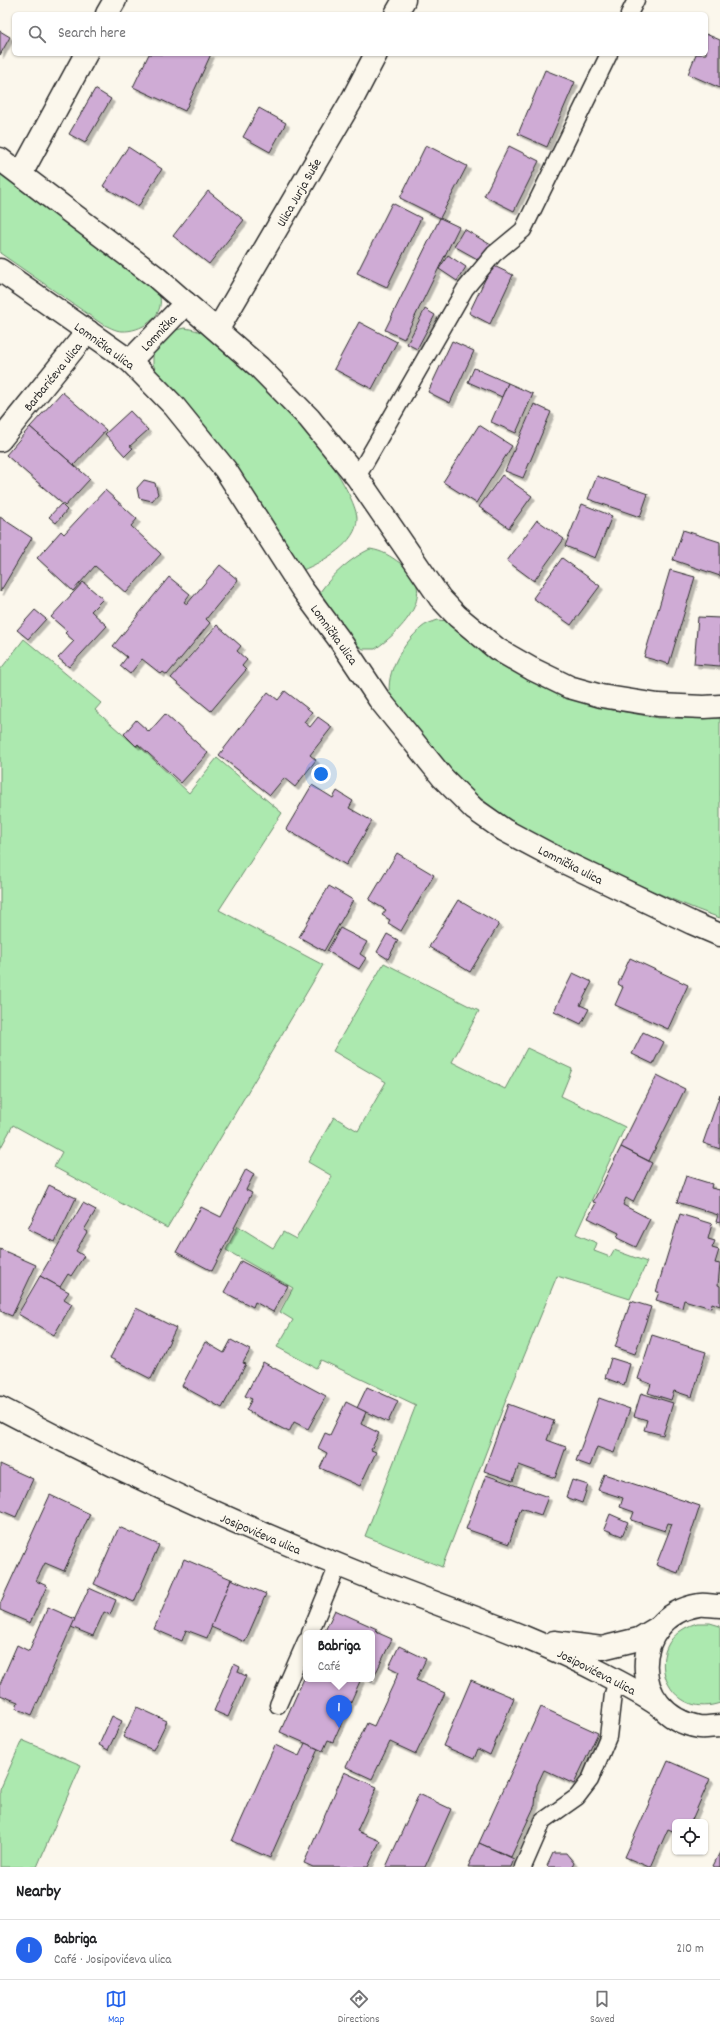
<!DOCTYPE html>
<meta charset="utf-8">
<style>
:root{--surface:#fff;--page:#f6f6f6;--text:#202124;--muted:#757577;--line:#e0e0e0;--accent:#2563eb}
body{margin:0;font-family:Dekko,sans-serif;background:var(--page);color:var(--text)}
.controls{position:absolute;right:12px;bottom:12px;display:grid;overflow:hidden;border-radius:6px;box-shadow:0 1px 3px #0004}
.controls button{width:36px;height:36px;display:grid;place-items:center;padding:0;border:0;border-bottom:1px solid var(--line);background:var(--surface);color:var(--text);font:20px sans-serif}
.you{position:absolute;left:321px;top:774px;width:14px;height:14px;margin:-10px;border:3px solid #fff;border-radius:50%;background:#1a73e8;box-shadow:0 0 0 6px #1a73e833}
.badge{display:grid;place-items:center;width:26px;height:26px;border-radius:50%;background:var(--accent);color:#fff;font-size:13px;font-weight:700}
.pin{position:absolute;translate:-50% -33px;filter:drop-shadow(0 1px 2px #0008)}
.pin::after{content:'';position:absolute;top:21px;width:14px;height:12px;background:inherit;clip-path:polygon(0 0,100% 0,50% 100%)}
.popup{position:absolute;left:303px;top:1630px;width:72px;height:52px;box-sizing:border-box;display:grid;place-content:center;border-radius:6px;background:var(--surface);filter:drop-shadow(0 1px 3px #0005);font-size:13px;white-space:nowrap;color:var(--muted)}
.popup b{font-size:15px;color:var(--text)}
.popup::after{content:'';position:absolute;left:50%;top:100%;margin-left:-8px;border:8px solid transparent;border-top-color:var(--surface)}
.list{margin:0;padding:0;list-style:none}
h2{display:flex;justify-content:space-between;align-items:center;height:52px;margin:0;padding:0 16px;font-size:17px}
h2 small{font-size:13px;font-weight:400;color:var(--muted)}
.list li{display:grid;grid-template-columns:26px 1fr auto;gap:12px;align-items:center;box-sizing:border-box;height:60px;padding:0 16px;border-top:1px solid var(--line)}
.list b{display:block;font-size:15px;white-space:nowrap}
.list p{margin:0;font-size:13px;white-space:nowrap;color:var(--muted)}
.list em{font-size:13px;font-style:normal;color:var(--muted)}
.icon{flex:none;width:22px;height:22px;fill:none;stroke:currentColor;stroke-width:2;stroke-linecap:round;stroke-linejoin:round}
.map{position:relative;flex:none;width:720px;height:1867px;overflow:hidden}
.search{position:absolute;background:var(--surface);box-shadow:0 1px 3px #0004;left:12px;right:12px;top:12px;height:44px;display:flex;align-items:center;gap:10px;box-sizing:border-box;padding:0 14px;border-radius:6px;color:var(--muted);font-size:15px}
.sheet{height:112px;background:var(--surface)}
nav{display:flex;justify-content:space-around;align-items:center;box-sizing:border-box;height:56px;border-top:1px solid var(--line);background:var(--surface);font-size:11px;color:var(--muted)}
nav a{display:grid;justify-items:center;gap:2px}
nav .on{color:var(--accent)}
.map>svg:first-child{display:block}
.green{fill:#ace9af;stroke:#6c8a6d}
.building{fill:#cfabd5;stroke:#2b2b2b;filter:url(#shadow)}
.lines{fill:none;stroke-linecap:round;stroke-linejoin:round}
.lane-casing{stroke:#2b2b2b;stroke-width:19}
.street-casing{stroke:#2b2b2b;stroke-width:25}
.lane{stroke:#fbf7ec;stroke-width:16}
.street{stroke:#fbf7ec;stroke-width:22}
.labels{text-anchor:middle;stroke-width:3;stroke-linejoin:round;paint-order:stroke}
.street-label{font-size:13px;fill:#2b2b2b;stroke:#fbf7ec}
</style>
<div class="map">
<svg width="720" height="1867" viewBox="0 0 720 1867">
<defs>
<filter id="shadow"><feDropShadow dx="3.5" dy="3.5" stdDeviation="0" flood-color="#0004"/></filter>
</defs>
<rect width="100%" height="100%" fill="#fbf7ec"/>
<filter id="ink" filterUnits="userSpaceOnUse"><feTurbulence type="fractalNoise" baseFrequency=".025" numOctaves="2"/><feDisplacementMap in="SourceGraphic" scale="8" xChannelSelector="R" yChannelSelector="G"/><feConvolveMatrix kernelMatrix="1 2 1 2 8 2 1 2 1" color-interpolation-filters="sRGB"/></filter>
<g filter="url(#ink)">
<!-- green -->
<g class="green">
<path d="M0,173L150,282C153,286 159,292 160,297C164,318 140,332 122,331C115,331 108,326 102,324L0,253Z"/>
<path d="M184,328C192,329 200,331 207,335C222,342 234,357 246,369C272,395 299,422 322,451C333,464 356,502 357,518C358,543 322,562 303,570L158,375L153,364V349L172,331Z"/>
<path d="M370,549C383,551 390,556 400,563C440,591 403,630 375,649H363L352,641L320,592C332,575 351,558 370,549Z"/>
<path d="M438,620L449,621L565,696L609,709L658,718H720V918C688,907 658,893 628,880C561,850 504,824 451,772C430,752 409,720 390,696C385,672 403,644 421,628C425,624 432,622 438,620Z"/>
<path d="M24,639L101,703L95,710L137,747L138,745L189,793L217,758L282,813L219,910L323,965L167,1228L54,1167L62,1152L13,1125L0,1149V670Z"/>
<path d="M384,963L479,1011L452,1062L505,1089L527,1048L572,1069L561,1096L625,1127L576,1234L597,1243L594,1251L610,1257L614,1250L647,1262L630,1299L557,1276L506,1400L442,1567L365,1536L416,1405L321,1360L316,1368L277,1347L293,1320L280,1312L293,1288L226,1250L238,1226L273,1248L283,1232L296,1239L332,1176L308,1162L334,1117L358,1131L386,1082L333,1051Z"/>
<path d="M697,1623H710L720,1626V1703C665,1722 637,1641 697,1623Z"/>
<path d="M22,1740L81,1765L37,1867H0V1790Z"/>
</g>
<!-- building -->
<g class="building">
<path d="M0,31L10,37L0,55Z"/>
<path d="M706,34L720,40V88L688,74L696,54H706Z"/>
<path d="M149,54H211L185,111L133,87Z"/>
<path d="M545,70L575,82L547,147L518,134Z"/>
<path d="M95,89L111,99L85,143L69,134Z"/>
<path d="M259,108L286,123L270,152L243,137Z"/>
<path d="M426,145L467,166L440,218L400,198Z"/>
<path d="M509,146L539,161L514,211L484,196Z"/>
<path d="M128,147L162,169L138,207L103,186Z"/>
<path d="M208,191L244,220L209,264L173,236Z"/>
<path d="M392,203L421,218L387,287L357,273Z"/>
<path d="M440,218L459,227L404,339L385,330Z"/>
<path d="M464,229L491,245L481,261L454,246Z"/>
<path d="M448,255L466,267L457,281L439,269Z"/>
<path d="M492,265L513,275L490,324L469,313Z"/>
<path d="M425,309L435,315L417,349L407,344Z"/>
<path d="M359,322L397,342L372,389L334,369Z"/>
<path d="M452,341L474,351L450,403L428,392Z"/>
<path d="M474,368L508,383L502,397L468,382Z"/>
<path d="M508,383L533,394L516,433L491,422Z"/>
<path d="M62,392L106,430L74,465L30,427Z"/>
<path d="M534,404L551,412L523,478L505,471Z"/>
<path d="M130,411L148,430L130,446L133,448L125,456L105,434Z"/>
<path d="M479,425L512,446L476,503L443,482Z"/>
<path d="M30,427L90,479L65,506L6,455Z"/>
<path d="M502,475L532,496L509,528L479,507Z"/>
<path d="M597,476L648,494L640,517L588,499Z"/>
<path d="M144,480L155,483L158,494L152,501L139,498L137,488Z"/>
<path d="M105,490L137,519L131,526L161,554L126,593L95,566L73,591L37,558L61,531L64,534Z"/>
<path d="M61,504L67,510L56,523L49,517Z"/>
<path d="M582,504L612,516L595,558L565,546Z"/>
<path d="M0,517L32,538L0,592Z"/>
<path d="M537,520L564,539L534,581L507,561Z"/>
<path d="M683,530L720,542V576L673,560Z"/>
<path d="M562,558L600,586L571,625L533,598Z"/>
<path d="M220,565L238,580L206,619L210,623L167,675L163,672L161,674L142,659L130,674L120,666L127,657L113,646L169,577L190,594L184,602L187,604Z"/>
<path d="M670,570L695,577L669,664L644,657Z"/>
<path d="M83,582L103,599L91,611L107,626L69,667L58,658L74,641L65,633L67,631L51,617Z"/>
<path d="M35,610L46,619L28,639L17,630Z"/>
<path d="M698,617L720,618V666L694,664Z"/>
<path d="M217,625L241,646L237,651L247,660L242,666L246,670L211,711L171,678Z"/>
<path d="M285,691L312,712L304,722L310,727L318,717L332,727L310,755L316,760L295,787L284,778L270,795L219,755L268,692L278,700Z"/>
<path d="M165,714L208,753L181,783L138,744L136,746L124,734L136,720L149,732Z"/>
<path d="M312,785L333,798L337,791L353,801L349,808L372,821L346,865L286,829Z"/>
<path d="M397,853L434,875L401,931L388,923L390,920L382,915L386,910L369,900Z"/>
<path d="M329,886L353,900L324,951L299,937Z"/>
<path d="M458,900L499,924L470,972L429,947Z"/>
<path d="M340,928L367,942L360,954L366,958L359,969L327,951Z"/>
<path d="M387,934L398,940L388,959L377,952Z"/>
<path d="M630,958L688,985L668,1029L615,1005L623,987L618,984Z"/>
<path d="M573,973L592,982L580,1005L589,1009L581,1024L554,1011Z"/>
<path d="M643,1032L664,1042L653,1064L632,1054Z"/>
<path d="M657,1075L685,1089L649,1161L621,1147Z"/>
<path d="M720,1094V1149L703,1143Z"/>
<path d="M621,1147L652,1163L633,1202L626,1198L623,1205L650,1219L636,1247L617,1238L619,1233L588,1218L596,1203L593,1202Z"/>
<path d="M246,1169L254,1174L246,1190L252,1193L212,1271L176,1252L201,1207L221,1217Z"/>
<path d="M686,1176L712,1184L711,1188L720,1190V1223L716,1222L718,1215L677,1202Z"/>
<path d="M49,1185L76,1198L55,1242L28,1229Z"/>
<path d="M83,1203L96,1210L84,1230L87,1232L76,1251L84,1256L71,1276L68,1274L60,1287L40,1276Z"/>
<path d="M680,1214L712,1224L708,1239L715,1241L712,1248L719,1250L715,1263L720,1264L718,1285L720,1286V1306L712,1303L711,1308L684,1300L682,1308L656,1300L659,1292H656Z"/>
<path d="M0,1249L36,1265L12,1316L0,1311Z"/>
<path d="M241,1261L288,1286L273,1312L255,1302L253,1307L224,1292Z"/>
<path d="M40,1276L69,1292L64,1299L72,1304L54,1335L18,1314Z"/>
<path d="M631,1301L651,1307L635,1354L615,1347Z"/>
<path d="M136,1308L176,1328L151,1379L110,1358Z"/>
<path d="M652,1335L706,1352L692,1397L674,1391L671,1400L648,1393L651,1384L638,1379Z"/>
<path d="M231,1340L250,1350L243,1363L246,1364L222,1408L182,1386L205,1342L224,1353Z"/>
<path d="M611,1358L630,1364L624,1385L605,1378Z"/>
<path d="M263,1362L326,1396L308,1429L294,1422L289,1432L246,1410L252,1399L245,1396Z"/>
<path d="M367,1387L398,1401L388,1422L357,1408Z"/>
<path d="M641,1393L673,1403L663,1435L644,1430L647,1420L634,1416Z"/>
<path d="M599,1398L630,1409L614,1453L597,1447L590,1466L576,1461Z"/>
<path d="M346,1402L366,1412L361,1424L379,1433L371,1450L376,1452L360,1486L320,1468L327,1453L318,1448L325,1433L330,1435Z"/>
<path d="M508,1404L554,1421L547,1440L566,1447L555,1478L519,1465L513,1481L484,1471Z"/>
<path d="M0,1464L33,1479L16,1517L0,1510Z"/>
<path d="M604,1474L700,1506L678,1573L656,1565L672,1524L668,1523L665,1531L631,1520L634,1512L620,1507L623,1498L598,1490Z"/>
<path d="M486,1475L548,1497L541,1515L521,1508L509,1544L466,1529Z"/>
<path d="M572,1480L588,1485L582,1503L566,1497Z"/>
<path d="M50,1495L90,1514L64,1571L45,1563L36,1581L47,1586L30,1623L0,1610V1604Z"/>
<path d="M610,1514L628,1522L622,1536L604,1529Z"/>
<path d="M119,1527L159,1545L134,1602L94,1584Z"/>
<path d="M184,1559L231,1579L207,1638L186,1630L182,1641L154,1629Z"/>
<path d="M231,1579L266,1594L245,1642L211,1627Z"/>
<path d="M89,1588L116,1600L110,1615L104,1612L93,1636L71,1627Z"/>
<path d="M48,1607L75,1619L32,1715L16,1708L18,1702L0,1695V1684L17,1645L29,1651Z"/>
<path d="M335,1610L377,1629L376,1632L392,1639L372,1681L367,1679H372V1633H324Z"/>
<path d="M399,1646L426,1659L416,1680L445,1693L416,1754L390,1742L372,1779L346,1767L367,1723L374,1726L399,1672L389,1667Z"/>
<path d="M234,1664L240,1667L238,1672L246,1676L228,1717L214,1711Z"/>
<path d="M306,1674V1679H361L333,1742L328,1740L323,1751L280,1732Z"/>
<path d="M471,1680L514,1698L490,1755L478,1749L474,1759L443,1746Z"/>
<path d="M137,1707L167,1721L153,1750L123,1737Z"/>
<path d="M541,1707L598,1733L574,1784L544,1770L537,1785L535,1805L511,1857L479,1843Z"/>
<path d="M112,1716L122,1721L108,1750L99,1745Z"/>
<path d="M305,1743L318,1749L270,1858L232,1841L275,1745L299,1756Z"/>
<path d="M668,1761L710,1779L691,1822H675V1832L668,1829L651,1867H649L625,1857Z"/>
<path d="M344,1772L377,1787L357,1831L380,1841L368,1867H313L304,1863Z"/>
<path d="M419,1794L451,1809L425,1867H386Z"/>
<path d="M479,1843L514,1859L511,1867H468Z"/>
<path d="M720,1852V1867H715L713,1866Z"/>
<path d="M553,1853H566L574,1863L572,1867H548L547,1866Z"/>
</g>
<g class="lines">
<defs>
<g id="lane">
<path d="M629,14L636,0"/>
<path d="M357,477L465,289L494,254L523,230L609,54"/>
<path d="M310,1633L338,1565"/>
<path d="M278,1705L306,1641"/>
<path d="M523,1867L543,1821L577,1797L590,1780L608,1737L613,1694L617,1681"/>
</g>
<g id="street">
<path d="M107,14L115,0"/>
<path d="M396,14L404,0"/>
<path d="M0,159L156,277L259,367L309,418L357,477L440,598L457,616L497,649L532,669L569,687L601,696L658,705L704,707L720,706"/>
<path d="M21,174L86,54"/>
<path d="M0,270L130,361L174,406L225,469L302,589L339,639L379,699L443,778L474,809L504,830L566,863L692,923L720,935"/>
<path d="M218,329L353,98L376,54"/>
<path d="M130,361L186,303"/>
<path d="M0,440L88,331"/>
<path d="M0,1408C123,1473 249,1530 378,1581C454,1611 532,1636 604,1674C624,1685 643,1694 661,1707"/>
<path d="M720,1606C713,1606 705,1604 699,1605C628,1617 628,1714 699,1727C705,1728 713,1726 720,1726"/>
<path d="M554,1642L602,1648L639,1639L659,1627"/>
</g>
</defs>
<!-- lane casing -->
<use href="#lane" class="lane-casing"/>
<!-- street casing -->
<use href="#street" class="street-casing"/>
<!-- lane -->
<use href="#lane" class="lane"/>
<!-- street -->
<use href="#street" class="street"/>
</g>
</g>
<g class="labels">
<!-- street labels -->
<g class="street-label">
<text transform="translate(298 192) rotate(-60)" y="5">Ulica Jurja Suše</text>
<text transform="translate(158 332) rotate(-46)" y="5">Lomnička</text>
<text transform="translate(105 345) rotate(36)" y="5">Lomnička ulica</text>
<text transform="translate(52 376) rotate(-51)" y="5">Barbarićeva ulica</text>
<text transform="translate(335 634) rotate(54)" y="5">Lomnička ulica</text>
<text transform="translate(571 864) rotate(27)" y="5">Lomnička ulica</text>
<text transform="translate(261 1533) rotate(23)" y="5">Josipovićeva ulica</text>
<text transform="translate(597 1671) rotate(27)" y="5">Josipovićeva ulica</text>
</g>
</g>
</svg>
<div class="controls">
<button><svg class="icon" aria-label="locate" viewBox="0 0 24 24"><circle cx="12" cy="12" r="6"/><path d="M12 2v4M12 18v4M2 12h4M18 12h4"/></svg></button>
</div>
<div class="you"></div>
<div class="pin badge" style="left:339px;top:1728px">1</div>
<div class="popup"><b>Babriga</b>Café</div>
<div class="search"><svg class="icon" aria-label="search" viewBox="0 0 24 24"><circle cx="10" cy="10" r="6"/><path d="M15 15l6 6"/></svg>Search here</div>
</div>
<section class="sheet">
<h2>Nearby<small></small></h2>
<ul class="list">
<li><span class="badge">1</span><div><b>Babriga</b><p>Café · Josipovićeva ulica</p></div><em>210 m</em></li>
</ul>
</section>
<nav>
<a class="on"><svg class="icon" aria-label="map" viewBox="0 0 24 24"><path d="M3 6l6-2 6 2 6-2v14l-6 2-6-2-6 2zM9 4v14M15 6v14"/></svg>Map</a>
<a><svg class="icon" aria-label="directions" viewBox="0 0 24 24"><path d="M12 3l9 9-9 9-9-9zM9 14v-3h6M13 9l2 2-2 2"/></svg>Directions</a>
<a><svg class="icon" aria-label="saved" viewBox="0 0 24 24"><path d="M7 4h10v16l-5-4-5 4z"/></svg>Saved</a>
</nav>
